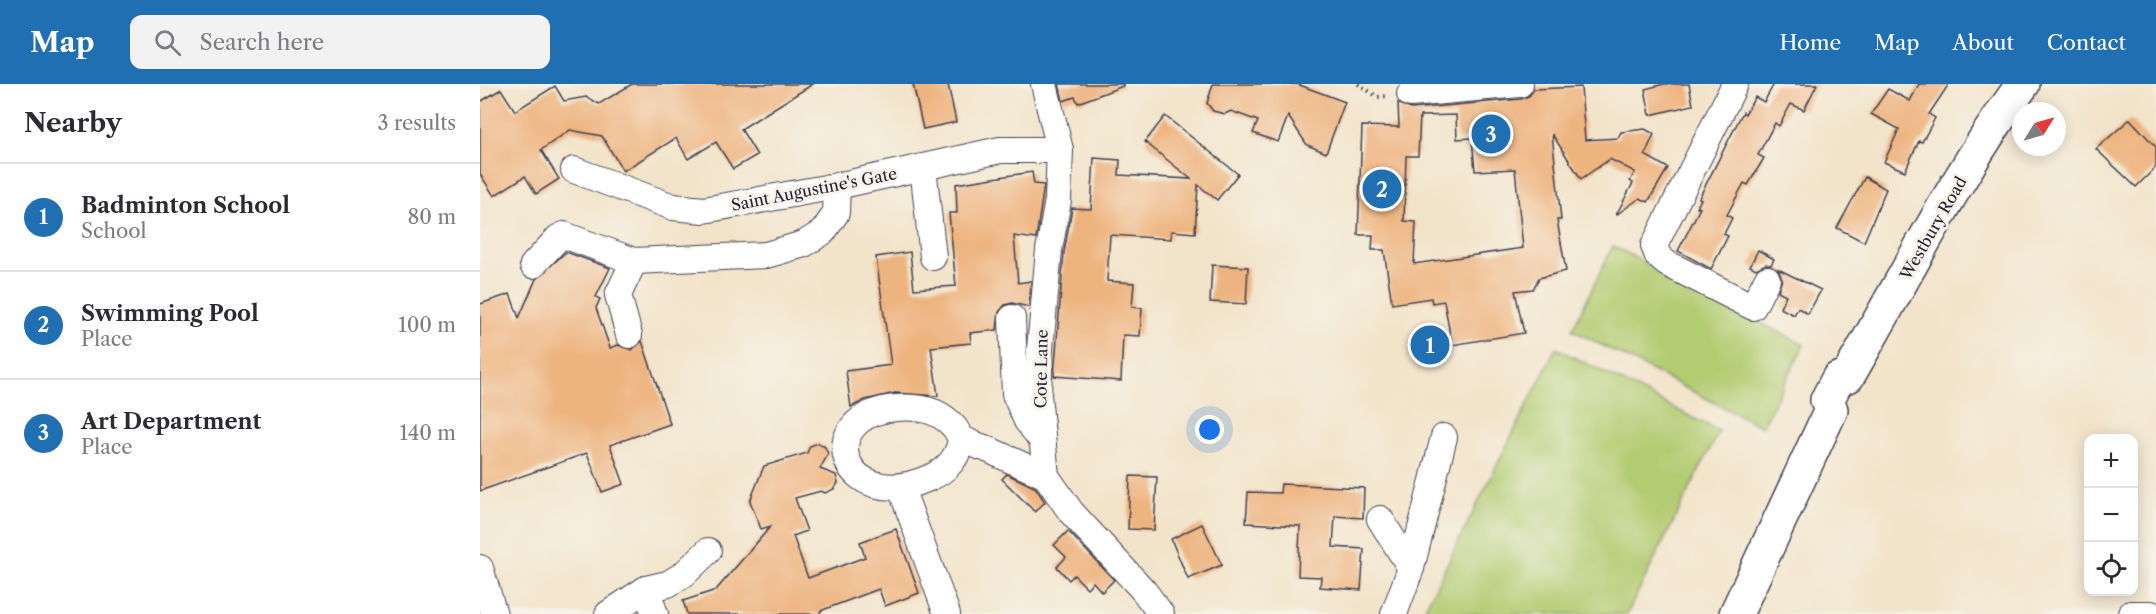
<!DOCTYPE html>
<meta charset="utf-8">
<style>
:root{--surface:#fff;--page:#f2f2f3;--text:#2b2b33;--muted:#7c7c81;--line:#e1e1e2;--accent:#1f6fb2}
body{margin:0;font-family:"Libre Caslon Text",serif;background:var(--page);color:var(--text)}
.controls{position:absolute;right:18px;bottom:18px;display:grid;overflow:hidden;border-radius:12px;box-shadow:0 3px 15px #0003}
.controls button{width:54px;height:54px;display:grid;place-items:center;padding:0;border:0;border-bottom:2px solid var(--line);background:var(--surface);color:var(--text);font:30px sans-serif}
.compass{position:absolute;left:1532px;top:18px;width:54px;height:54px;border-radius:50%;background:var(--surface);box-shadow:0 3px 15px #0003;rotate:53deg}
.you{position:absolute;left:730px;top:346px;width:21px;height:21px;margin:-15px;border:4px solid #fff;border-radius:50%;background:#1a73e8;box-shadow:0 0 0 9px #1a73e833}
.badge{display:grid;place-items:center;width:39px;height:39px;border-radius:50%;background:var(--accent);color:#fff;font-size:20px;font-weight:700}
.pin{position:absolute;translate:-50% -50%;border:3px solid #fff;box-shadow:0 2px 6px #0006}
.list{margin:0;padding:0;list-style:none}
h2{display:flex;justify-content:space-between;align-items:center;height:78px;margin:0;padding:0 24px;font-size:26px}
h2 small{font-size:20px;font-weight:400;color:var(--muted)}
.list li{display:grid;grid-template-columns:39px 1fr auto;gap:18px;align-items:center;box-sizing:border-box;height:108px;padding:0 24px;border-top:2px solid var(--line)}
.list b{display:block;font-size:22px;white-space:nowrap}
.list p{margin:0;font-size:20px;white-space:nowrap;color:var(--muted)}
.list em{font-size:20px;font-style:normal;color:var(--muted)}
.icon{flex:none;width:33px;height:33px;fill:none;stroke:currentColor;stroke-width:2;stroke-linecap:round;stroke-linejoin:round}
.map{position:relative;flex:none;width:1676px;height:530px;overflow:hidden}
header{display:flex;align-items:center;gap:36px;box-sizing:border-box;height:84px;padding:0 30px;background:var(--accent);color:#fff}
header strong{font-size:28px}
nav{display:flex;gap:33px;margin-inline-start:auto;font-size:21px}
.search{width:420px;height:54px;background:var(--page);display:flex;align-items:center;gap:15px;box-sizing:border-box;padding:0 21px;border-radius:12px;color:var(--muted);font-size:22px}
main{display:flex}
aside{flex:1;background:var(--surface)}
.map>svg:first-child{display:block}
.green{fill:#b2cc72;stroke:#6a7756;stroke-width:1.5}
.building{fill:#eeb480;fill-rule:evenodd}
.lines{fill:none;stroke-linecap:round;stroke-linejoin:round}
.minor-casing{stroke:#413f50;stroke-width:28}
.major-casing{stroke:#413f50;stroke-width:36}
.path{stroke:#413f50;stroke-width:4;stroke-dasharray:1.5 4.5;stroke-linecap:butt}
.minor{stroke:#fff;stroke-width:26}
.major{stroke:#fff;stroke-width:33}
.labels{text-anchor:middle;stroke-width:6;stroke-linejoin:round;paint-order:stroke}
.street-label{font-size:16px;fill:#22223b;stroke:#f7f3e8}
</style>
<header>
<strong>Map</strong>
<div class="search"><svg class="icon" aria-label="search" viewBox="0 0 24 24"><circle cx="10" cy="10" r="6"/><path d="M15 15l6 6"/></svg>Search here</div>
<nav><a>Home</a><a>Map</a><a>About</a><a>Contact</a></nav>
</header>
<main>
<aside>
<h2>Nearby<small>3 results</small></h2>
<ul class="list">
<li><span class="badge">1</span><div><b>Badminton School</b><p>School</p></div><em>80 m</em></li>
<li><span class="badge">2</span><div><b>Swimming Pool</b><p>Place</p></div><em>100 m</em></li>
<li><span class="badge">3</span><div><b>Art Department</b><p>Place</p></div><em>140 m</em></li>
</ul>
</aside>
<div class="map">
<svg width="1676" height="530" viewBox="0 0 1676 530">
<rect width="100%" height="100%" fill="#f7f3e8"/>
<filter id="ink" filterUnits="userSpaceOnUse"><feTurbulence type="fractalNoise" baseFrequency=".0167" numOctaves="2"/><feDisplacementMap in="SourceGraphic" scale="12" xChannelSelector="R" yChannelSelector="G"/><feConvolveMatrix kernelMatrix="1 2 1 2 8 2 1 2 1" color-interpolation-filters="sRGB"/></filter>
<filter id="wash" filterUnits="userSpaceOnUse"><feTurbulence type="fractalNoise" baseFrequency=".008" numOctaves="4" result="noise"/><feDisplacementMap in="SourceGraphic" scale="24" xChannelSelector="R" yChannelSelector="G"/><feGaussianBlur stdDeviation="1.35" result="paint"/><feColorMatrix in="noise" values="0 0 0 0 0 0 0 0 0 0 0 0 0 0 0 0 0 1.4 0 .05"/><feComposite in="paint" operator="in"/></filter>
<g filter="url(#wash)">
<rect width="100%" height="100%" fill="#f2e4ca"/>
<!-- green -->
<g class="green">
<path d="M1133,162L1324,261L1282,343L1092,246Z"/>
<path d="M1076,264L1239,347L1147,530H957L945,524Z"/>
</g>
<g id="blocks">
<!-- building -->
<g class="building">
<path d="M152,0H333L261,45L277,71L253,85L236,58L208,75L196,54L143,87L122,52L90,46L61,66L79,95L56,110L45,92L14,112L0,90V18L21,5L35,27L75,2L84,17L106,13L119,20Z"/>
<path d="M433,0H468L476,38L443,45Z"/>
<path d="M579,0H643V2L598,19L595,13L583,17Z"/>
<path d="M733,0H817L865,18L846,69L827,61L808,32L798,58L773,49L778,37L751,27L745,30L733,27L727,19Z"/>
<path d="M1184,0H1209L1213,21L1170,31L1165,5Z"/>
<path d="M1294,0H1337L1324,26L1311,20L1299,42L1295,39L1278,71L1284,74L1268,101L1264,99L1247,131L1252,134L1244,150L1248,152L1231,185L1198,167L1220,124L1217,123L1221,115L1219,114L1263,28L1265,30L1275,13L1284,18Z"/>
<path d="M1439,0H1469L1449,30L1455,34L1442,58L1439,57L1425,87L1404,78L1419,45L1391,30L1408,5L1430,17Z"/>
<path d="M1101,3L1105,56L1138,54L1141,48L1165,45L1174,50L1165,71L1188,84L1168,118L1160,114L1136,131L1153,99L1150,97L1155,88L1130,75L1101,95L1072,50L1081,136H1077L1086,187L1059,194L1053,205L1035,207L1044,249L972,261L964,217L952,219L951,214L912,220L904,166H892L893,151H878L882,42L919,43L918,19L931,25L1041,15L1049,12L1054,5ZM976,31L977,55L992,54L995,87L1035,85L1043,164L934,180L936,138L924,137L926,72H938L940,32Z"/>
<path d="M685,32L758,90L737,116L718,101L715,149L691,147V155L630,151L627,197L654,199L652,223L662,224L660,252L643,251L641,297L574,292L584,168L592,124L611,125L614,74L640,76L639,91L711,95L665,58Z"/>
<path d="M1650,35L1676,63V83L1656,103L1616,65Z"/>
<path d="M552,88L554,100L564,101L556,155L534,152L538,199L551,197L549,223L532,219L525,221L519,228L517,246L490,249L491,259L451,263L458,312L415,309L385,316L371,323L366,287L411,281L396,173L430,168L434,205L476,202L469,129H477L476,100Z"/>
<path d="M1385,93L1406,105L1384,158L1357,144Z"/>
<path d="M1278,166L1294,175L1291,181L1286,180L1276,185L1270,182Z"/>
<path d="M86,168L130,184L116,213L120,215L116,224L130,264L138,261L152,266L162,257L190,340L130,361L144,400L122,408L107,369L0,407V220L30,210L39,234L56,195Z"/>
<path d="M732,181L768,183L766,220L730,218Z"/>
<path d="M1298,185L1341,206L1328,230L1318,224L1314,231L1300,224L1306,211L1298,207L1302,195Z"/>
<path d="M338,359L345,363L348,370L340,385L356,391L358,399L354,405L345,409L341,407L315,414L327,447L313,452L328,494L385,473L380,458L416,445L439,509L405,522L399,505L340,527L341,530H207L203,517L236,506L291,442L281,445L270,417L284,382L327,369L330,362Z"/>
<path d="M527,390L556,404L565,418L555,428L522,395Z"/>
<path d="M650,392L677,393L674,446L648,445Z"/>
<path d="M801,400L884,404L883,434L855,432L853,463L884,465L881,506L840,503L841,493L818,492L820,442L766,439L768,408L800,409Z"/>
<path d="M722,440L742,481L708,495L691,455Z"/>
<path d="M588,447L634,496L622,508L613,498L607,504L594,491L589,496L577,483L586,473L574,461Z"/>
</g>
</g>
</g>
<g filter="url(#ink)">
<use href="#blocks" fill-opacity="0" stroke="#413f50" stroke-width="1.5"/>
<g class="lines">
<defs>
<g id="minor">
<path d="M564,0L580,66L578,116L569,166L560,264L558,311L566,392L591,428L664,507L681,530"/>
<path d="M1255,0L1174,162L1178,172L1186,179L1273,223L1287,195"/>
<path d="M930,10L1040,0"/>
<path d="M443,83L453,173"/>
<path d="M94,86L193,123L224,126L357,102L520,66H580"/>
<path d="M53,181L78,154L84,151L154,177L286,171L324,160L343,148L356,129L357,102"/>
<path d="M532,234L535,310L547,337L561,355"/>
<path d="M149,251L138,211L154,177"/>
<path d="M481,353C480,373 466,387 449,394C361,432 330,332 416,324C437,322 459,325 474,343C477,346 478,351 482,354C488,359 499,362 507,365C527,374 546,383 566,392"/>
<path d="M421,404L467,530"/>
<path d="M900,435L931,484"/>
<path d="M0,484L14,530"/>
<path d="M166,505L175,530"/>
<path d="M128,530L166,505L188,500L204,490L228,467"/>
<path d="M914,530L931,484L964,353"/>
<path d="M1651,530H1671"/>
</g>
<path id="major" d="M1256,530L1351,326L1347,316L1358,295L1368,292C1425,194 1476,91 1543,0"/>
</defs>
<!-- minor casing -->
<use href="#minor" class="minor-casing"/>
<!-- major casing -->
<use href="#major" class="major-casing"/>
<!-- path -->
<path class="path" d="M878,0L898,13L909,12"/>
<!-- minor -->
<use href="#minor" class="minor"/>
<!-- major -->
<use href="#major" class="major"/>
</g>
</g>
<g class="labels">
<!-- street labels -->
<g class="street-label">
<text transform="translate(334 105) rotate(-11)" y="6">Saint Augustine's Gate</text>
<text transform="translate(1453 144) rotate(-60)" y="6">Westbury Road</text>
<text transform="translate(561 285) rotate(-89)" y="6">Cote Lane</text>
</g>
</g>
</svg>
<div class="controls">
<button>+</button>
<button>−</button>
<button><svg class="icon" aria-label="locate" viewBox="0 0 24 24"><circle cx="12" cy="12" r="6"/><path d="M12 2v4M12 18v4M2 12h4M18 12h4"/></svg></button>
</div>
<svg class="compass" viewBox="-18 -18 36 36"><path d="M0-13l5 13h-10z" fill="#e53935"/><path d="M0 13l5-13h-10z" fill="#7c7c81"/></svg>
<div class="you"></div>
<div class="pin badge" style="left:950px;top:261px">1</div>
<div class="pin badge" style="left:902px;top:105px">2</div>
<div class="pin badge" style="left:1011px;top:50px">3</div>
</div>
</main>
